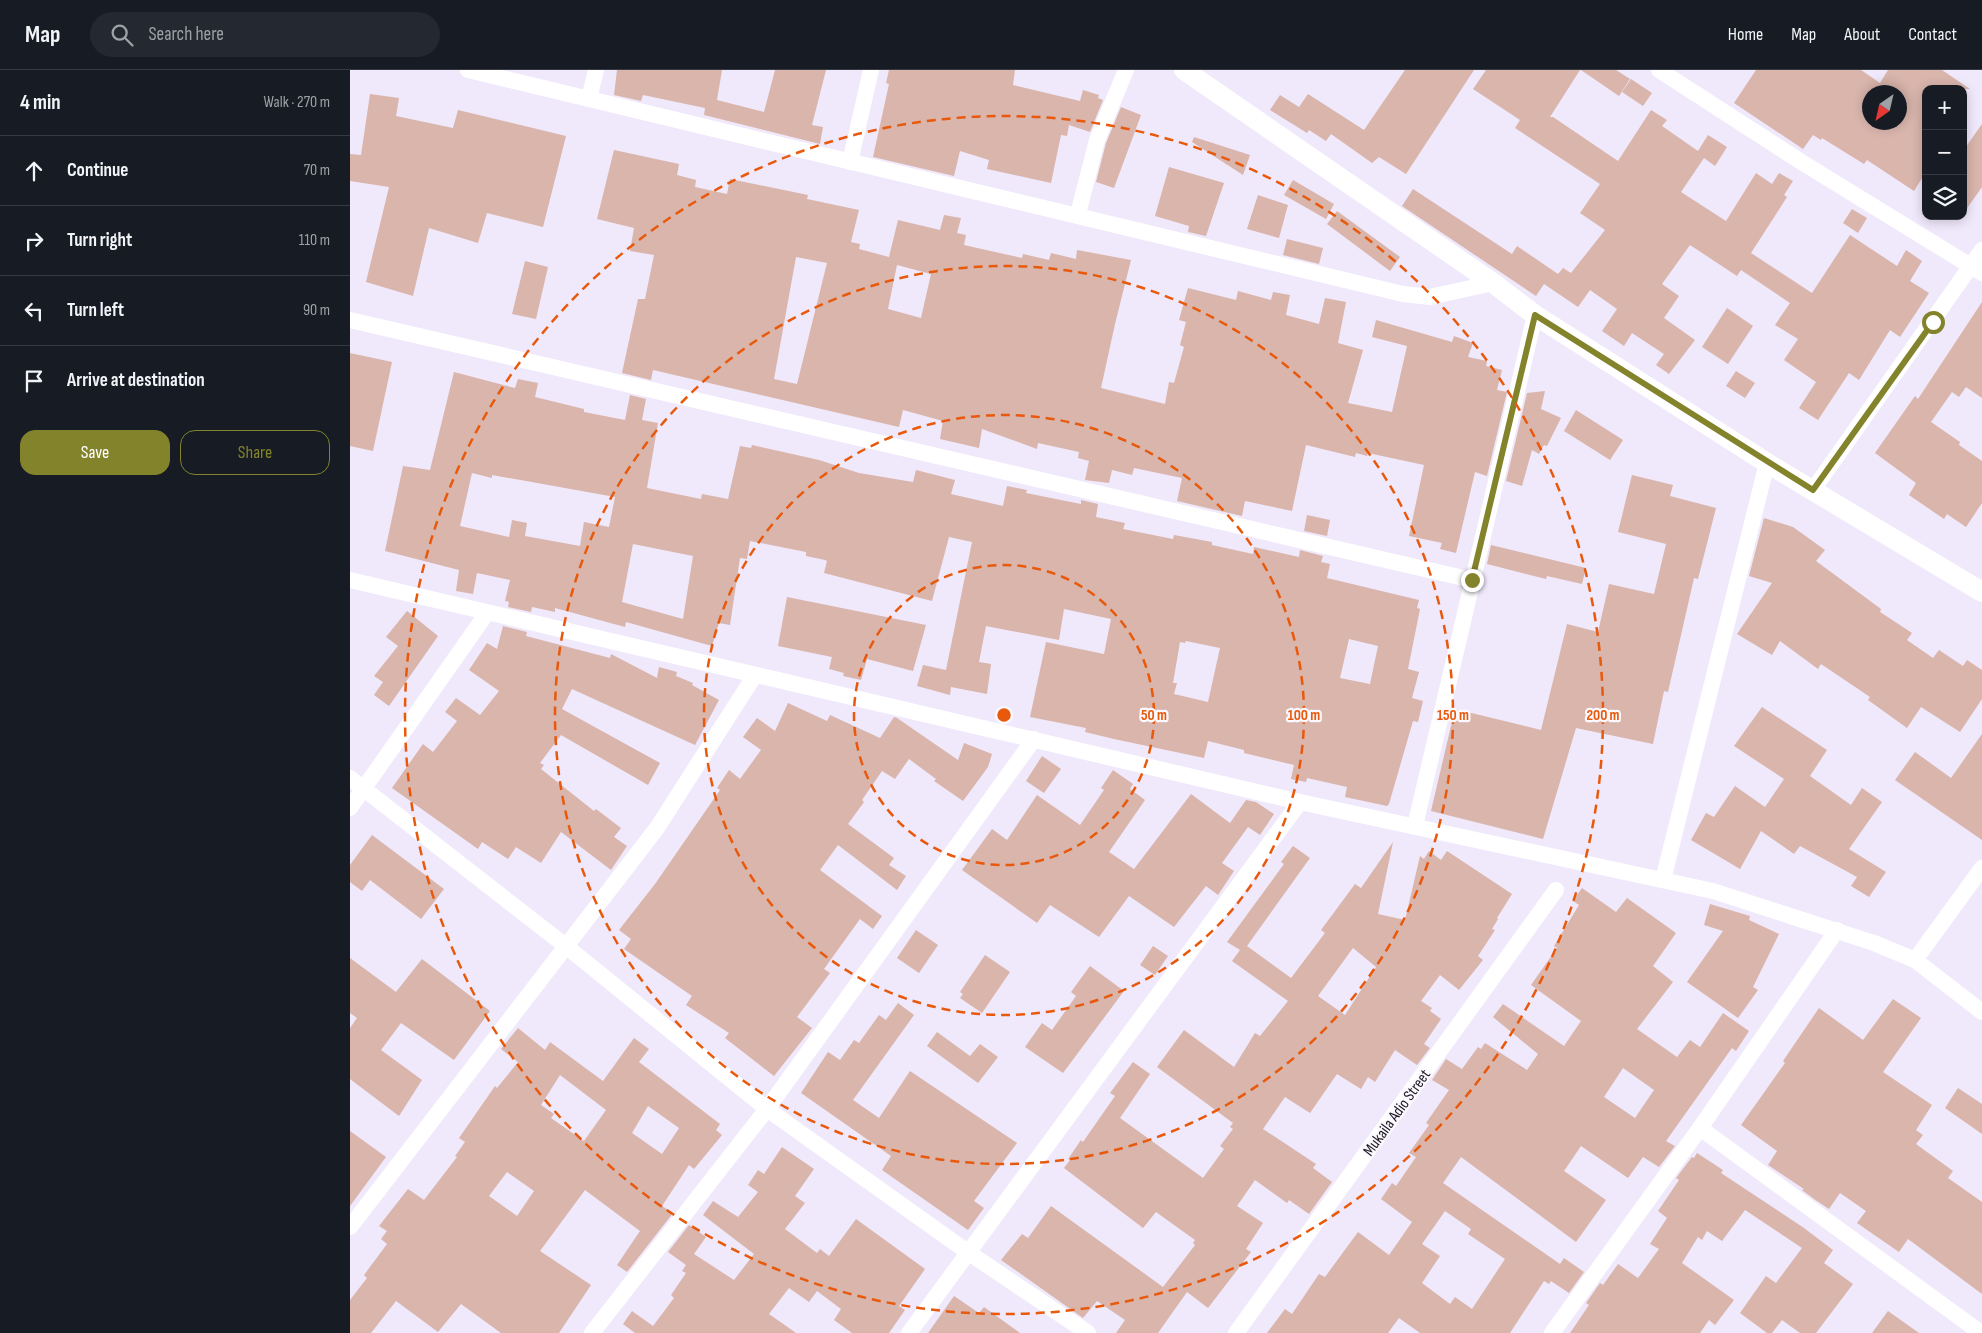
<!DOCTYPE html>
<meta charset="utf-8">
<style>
:root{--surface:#171b24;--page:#242831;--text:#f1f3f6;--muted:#9ea1a6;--line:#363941;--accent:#83832c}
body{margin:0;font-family:"Sofia Sans Condensed",sans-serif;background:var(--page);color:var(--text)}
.controls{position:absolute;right:15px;top:15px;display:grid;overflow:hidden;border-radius:10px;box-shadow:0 2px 12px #0003}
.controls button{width:45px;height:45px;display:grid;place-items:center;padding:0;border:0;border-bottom:1px solid var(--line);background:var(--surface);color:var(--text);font:25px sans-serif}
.compass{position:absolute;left:1512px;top:15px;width:45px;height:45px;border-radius:50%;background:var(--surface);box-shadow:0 2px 12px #0003;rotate:214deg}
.stop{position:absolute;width:15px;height:15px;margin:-11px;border:4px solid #83832c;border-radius:50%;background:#fff}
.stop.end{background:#83832c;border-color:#fff;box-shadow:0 1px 5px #0008}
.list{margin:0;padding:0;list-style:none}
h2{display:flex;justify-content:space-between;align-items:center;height:65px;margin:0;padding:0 20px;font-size:21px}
h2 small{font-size:16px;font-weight:400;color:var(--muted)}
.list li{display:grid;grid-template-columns:32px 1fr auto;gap:15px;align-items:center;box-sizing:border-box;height:70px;padding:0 20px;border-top:1px solid var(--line)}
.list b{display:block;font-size:19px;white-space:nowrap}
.list em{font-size:16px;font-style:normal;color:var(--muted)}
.actions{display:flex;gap:10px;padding:15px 20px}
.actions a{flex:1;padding:11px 0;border:1px solid var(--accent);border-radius:15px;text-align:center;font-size:18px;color:var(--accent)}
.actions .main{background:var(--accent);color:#fff}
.icon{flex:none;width:28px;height:28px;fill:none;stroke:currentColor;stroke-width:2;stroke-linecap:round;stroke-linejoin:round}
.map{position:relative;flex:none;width:1632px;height:1263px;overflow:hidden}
header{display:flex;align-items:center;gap:30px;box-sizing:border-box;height:70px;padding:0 25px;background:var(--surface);border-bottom:1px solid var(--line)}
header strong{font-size:24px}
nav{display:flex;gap:28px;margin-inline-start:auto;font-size:18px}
.search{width:350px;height:45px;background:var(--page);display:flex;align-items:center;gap:12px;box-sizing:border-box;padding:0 18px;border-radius:28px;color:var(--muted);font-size:19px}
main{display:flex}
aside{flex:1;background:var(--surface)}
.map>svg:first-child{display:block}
.building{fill:#d9b5ac;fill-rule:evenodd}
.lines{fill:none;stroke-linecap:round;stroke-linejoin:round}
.minor{stroke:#fff;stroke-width:16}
.tertiary{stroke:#fff;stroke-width:20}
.route{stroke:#83832c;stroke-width:6}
.ring{fill:none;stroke:#e8590c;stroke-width:2.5;stroke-dasharray:9 6}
.labels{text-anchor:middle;stroke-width:4.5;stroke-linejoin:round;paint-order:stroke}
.street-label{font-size:16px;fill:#1d1823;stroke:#fbf8fe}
.centre{fill:#e8590c;stroke:#fbf8fe;stroke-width:2.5}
.ring-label{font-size:15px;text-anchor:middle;font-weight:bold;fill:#e8590c;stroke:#fbf8fe;stroke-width:4.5;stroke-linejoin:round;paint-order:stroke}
</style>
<header>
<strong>Map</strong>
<div class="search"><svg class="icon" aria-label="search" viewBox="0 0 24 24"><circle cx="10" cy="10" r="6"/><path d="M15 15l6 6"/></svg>Search here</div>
<nav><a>Home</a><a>Map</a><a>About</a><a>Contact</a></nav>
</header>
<main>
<aside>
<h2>4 min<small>Walk · 270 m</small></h2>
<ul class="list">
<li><svg class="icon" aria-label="ahead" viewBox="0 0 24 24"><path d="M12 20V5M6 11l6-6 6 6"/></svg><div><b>Continue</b></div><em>70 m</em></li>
<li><svg class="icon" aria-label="right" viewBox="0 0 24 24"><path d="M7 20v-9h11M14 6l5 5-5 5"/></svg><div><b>Turn right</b></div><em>110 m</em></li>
<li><svg class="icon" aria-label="left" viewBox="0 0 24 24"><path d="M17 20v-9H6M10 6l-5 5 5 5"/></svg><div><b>Turn left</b></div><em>90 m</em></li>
<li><svg class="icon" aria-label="arrive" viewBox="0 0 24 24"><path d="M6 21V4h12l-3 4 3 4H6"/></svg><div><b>Arrive at destination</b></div></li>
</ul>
<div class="actions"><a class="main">Save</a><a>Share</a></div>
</aside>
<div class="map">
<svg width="1632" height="1263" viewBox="0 0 1632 1263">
<rect width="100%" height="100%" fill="#f0e8fb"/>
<!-- building -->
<g class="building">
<path d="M267,0H372L367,30L414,42L425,0H476L462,55L473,57L470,74L354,45L355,38L293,25L291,31L264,25Z"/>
<path d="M539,0H665L663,15L730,31L733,20L749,25L748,28L753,30L740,62L719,55L717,66L711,65L701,113L637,99L639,90L610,81L604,106L523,87L539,14L536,13Z"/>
<path d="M1055,0H1124L1056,104L1029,87L1022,93L981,64L976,71L959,60L957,63L920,40L930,25L949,37L958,24L1014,60Z"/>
<path d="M1136,0H1230L1200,47H1203L1268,91L1301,40L1317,50L1312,56L1348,81L1358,65L1377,77L1365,96L1354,88L1331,122L1376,151L1406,103L1422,114L1429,103L1443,111L1434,125L1437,127L1401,183L1462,223L1500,165L1547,196L1556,180L1572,191L1560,211L1579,223L1550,267L1540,260L1509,310L1499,303L1468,350L1449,338L1466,312L1434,290L1448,269L1425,255L1440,233L1391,200L1387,206L1340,175L1312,214L1329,226L1314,248L1345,270L1319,304L1306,295L1314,284L1282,263L1274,276L1252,261L1267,239L1240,220L1228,237L1194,214L1186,226L1052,136L1063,119L1162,184L1167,176L1208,204L1213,198L1221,203L1255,160L1230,143L1250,114L1165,58L1170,50L1123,19Z"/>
<path d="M1231,0H1266L1280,9L1269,26Z"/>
<path d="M1406,0H1511L1530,13L1538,0H1592L1620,19H1576V102L1564,121L1517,90L1514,94L1472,68L1471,70L1463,65L1453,79L1384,33ZM1520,22H1550V52H1520Z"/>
<path d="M1281,9L1302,23L1293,36L1272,22Z"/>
<path d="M20,24L49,28L46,46L103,58L108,40L216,66L193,157L137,143L128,173L79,158L63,226L16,212L39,117L0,111V84L11,85Z"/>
<path d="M771,37L791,45L764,118L746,112L756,73Z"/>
<path d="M1632,54V117L1613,144V81Z"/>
<path d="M844,67L900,85L893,105L842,72Z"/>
<path d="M264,80L329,94L327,105L346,110L345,117L377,124L380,109L458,125L457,129L509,140L501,172L510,174L509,179L539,187L548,150L590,160L594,145L611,148L607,163L616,165L614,175L672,188L673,184L699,190L701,183L726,189L727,180L781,190L765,254L751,318L815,334L819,312L824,313L834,277L830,275L836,252L829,250L838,218L886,230L888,221L921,230L923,222L940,225L936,245L969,254L975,228L996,232L988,273L1013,280L998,333L1042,342L1057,276L1022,267L1026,250L1102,272L1104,266L1123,273L1118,287L1137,291L1136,296L1152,300L1147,320L1157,322L1137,406L1125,402L1106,483L1090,479L1092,473L1059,466L1074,395L1018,383L1017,386L1006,383L1005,387L956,375L942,441L895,431L892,446L827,431L832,408L784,398L782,405L762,400L759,413L735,410L739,391L728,388L729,382L688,373L687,379L632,359L629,378L590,369L593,351L553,340L549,357L303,300L301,310L272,303L288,229H295L304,185L280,181L284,158L247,149ZM446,187L477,193L447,314L424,309ZM547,195L581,204L571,248L538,239Z"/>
<path d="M819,97L874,113L856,166L838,162L839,156L805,146Z"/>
<path d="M943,110L984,134L976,149L934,125Z"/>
<path d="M908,125L938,135L929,168L897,159Z"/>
<path d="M1502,139L1517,148L1508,163L1493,153Z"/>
<path d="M987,141L1050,187L1040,201L977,154Z"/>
<path d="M937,169L973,178L969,194L933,185Z"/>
<path d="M175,191L198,197L186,249L162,244Z"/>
<path d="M1632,232V328L1616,317L1609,327L1602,322L1581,352L1610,372L1609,375L1632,391V433L1616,457L1597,444L1594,449L1559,425L1566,413L1525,383L1565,326L1568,329Z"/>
<path d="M1377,238L1403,256L1378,294L1352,277Z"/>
<path d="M0,283L42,292L23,381L0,376Z"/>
<path d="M1386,301L1405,313L1395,328L1376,316Z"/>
<path d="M104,302L165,318L168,309L188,313L185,327L234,339V342L275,350L280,325L296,329L292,350L308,353L297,418L351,429L352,424L378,429L390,376L401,378L402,375L469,390L509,403L563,412L566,400L605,410L601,424L653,436L657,416L677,420L676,423L731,434V430L748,434L746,447L775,453L773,459L823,469L824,465L862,472V475L903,484L904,477L949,487L950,480L973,486L971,492L980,494L977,508L1069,530L1067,538L1070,539L1058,599L1069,602L1062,628L1073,631L1068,652L1063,651L1039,734L1037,736L995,727L997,717L957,708L956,712L941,709L944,695L894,683V680L858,671L854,688L764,669L735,662L736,658L680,647L696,572L754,584L761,549L714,539L709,570L636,556L629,592L641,594L637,624L601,617L600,625L567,616L573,595L596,600L622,472L599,467L582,531L474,503L477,491L475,490L456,486V482L400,471L397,489L390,488L380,555L369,553L362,576L276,552L275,557L205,538V542L182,537L181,542L158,537L159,532L155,531L160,510L127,503L123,524L106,521L109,500L35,481L53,396L80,400ZM122,403L142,408V405L265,427L259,457L234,452L230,476L175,466L177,453L162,450L159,467L110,456ZM283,474L343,486L333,549L272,532ZM999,569L1028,576L1020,614L990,608ZM836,571L870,578L858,632L824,624L827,613H823L830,572L835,573Z"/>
<path d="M1195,321L1191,339L1211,348L1197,376L1194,375L1189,384L1182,380L1172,416L1156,411L1177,323Z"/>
<path d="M1226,340L1273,370L1260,390L1214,361Z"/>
<path d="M1282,405L1323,415L1320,426L1366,438L1348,509L1344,508L1318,622L1314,621L1303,674L1226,658L1193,769L1081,741L1105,639L1191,660L1217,554L1248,562L1259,514L1304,524L1316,474L1268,462Z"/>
<path d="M957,445L980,450L977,466L954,461Z"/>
<path d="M1414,448L1443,457L1475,480L1466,491L1531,539L1530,542L1562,563L1557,570L1583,588L1589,580L1613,596L1617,590L1632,600V629L1610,662L1571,637L1557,658L1518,630L1520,627L1471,594L1468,599L1430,571L1422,585L1387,564L1422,513L1399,506Z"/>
<path d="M1141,475L1236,498L1232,514L1197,506L1196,509L1137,494Z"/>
<path d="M437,527L576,555L563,601L517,589L511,610L493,606L494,603L479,599L482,587L428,576Z"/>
<path d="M57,541L88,566L39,636L24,625L33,612L24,606L48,576L36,567Z"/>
<path d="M153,556L177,562L176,566L260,588L261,584L307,608L309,597L327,602L326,606L343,613L342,615L369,630L345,675L222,619L212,639L310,693L298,715L211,665L190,693L194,695L191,699L244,741L246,739L271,758L264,767L277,776L261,800L211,762L191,793L166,777L158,789L132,772L128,779L42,718L73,674L83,682L107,651L95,642L106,628L130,645L149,621L119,600L137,573L147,579Z"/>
<path d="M438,633L477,651L480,645L530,668L544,647L547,648L608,690L614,673L642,684L638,697L613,731L584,711L586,709L559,689L545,709L532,701L512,730L514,732L498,754L544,788L539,795L556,806L547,820L488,775L470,800L532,846L523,859L510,849L474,899L480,903L447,947L462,958L424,1006L375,968L379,963L336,935L342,926L274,879L281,869L269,860L305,814L370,720L367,718L379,700L390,709L411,680L393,667L407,648L425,661Z"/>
<path d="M1412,637L1477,680L1460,706L1501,735L1512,718L1532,732L1499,779L1536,802L1519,827L1501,816L1507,807L1450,776L1444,784L1411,761L1390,799L1341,770L1356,743L1364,747L1385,716L1415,737L1434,709L1384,676Z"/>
<path d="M1632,664V770L1545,710L1565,682L1601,708Z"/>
<path d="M692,686L711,699L694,723L676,711Z"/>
<path d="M763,700L783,714L780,719L795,730L759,782L784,799L841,724L880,753L896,730L906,732L924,744L910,765L898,757L872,793L884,801L868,825L856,816L824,857L779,826L749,867L700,835L687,853L612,800L642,759L657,770L687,725L730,755L754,720L751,718Z"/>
<path d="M22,765L94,819L71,849L20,810L12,821L0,812V795Z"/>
<path d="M1043,772L1028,844L1055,850L1070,786L1074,789L1079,781L1091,790L1097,781L1162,824L1147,848L1148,849L1142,859L1145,860L1128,886L1133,890L1109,920L1090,905L1071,931L1082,938L1080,941L1091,949L1074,974L1080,978L1067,995L1045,980L1025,1012L1018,1007L1011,1019L987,1004L960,1043L935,1027L913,1059L966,1094L963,1098L982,1112L959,1144L939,1130L937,1133L905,1110L887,1136L913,1153L896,1179L901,1182L858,1238L837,1222L808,1263H766L775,1250L747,1231L733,1248L651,1190L672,1164L678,1168L701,1136L813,1217L845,1175L843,1173L845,1170L806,1142L793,1158L714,1098L720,1090L718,1089L731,1070L733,1072L765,1026L760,1023L783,992L800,1004L770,1048L853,1108L874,1079L870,1076L883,1059L880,1057L883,1053L807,997L834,960L884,997L905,963L910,966L938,931L882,891L890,880L877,872L934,794L931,792L943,776L960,788L897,876L941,908L975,863L971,860L1005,814L1011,818ZM1003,878L1026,897L995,945L968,926Z"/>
<path d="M1232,818L1266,842L1277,828L1326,863L1303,896L1323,912L1287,959L1327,987L1340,970L1350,977L1373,943L1399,961L1386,981L1382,978L1316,1071L1325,1076L1309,1097L1293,1087L1278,1108L1231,1076L1214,1101L1256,1130L1226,1172L1111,1087L1093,1113L1210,1194L1214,1188L1234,1202L1219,1223L1201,1211L1199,1214L1194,1211L1160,1263H1070L1049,1248L1038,1263H917L935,1239L942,1244L969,1204L975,1207L1008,1162L1039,1185L1062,1152L1031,1129L1042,1113L1046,1116L1066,1087L1059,1083L1079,1055L1076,1053L1099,1020L1082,1010L1096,989L1112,999L1128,977L1131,979L1135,973L1177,1000L1188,984L1143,947L1153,934L1214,976L1231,951L1181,915L1207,878L1204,876L1229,835L1223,831ZM1273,998L1304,1020L1285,1048L1254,1027ZM1095,1141L1121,1159L1118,1164L1155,1189L1122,1239L1105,1227L1100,1234L1072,1213L1090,1186L1072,1174Z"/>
<path d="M1360,834L1400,846L1399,850L1429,864L1403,917L1408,920L1388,948L1337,912L1373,861L1354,855Z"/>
<path d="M566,860L588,875L569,903L547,888Z"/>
<path d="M803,876L818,886L805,905L790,895Z"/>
<path d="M635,885L660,902L632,943L610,928L613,924L610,922Z"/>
<path d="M0,888L46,922L72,889L140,941L104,990L51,953L31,980L72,1010L49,1046L0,1009V958L7,948L0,943Z"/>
<path d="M740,896L774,921L713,1003L675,977L692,953L702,960L726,926L721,922Z"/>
<path d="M1543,929L1571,948L1533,1002L1582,1035L1566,1060L1573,1065L1566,1074L1603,1101L1598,1108L1632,1132V1224L1558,1169L1549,1182L1507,1153L1516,1141L1490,1123L1479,1139L1464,1129L1452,1120L1454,1119L1418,1095L1427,1081L1391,1055L1435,993L1433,991L1469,938L1513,970Z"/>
<path d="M548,933L564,945L503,1030L529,1048L560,1001L667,1073L624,1131L634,1138L618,1160L532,1100L541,1086L451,1023L478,982L490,990L504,970L509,973L529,945L536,950Z"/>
<path d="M168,958L195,980L200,972L253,1011L284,968L299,979L289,992L370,1054L366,1060L372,1065L344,1099L339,1095L312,1136L323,1143L277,1202L267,1195L290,1161L235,1120L190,1181L241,1215L209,1263H151L111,1234L88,1262L46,1231L21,1263H0V1230L17,1208L14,1205L37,1174L31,1169L37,1161L29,1156L58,1119L74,1130L107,1087L105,1086L115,1072L109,1068L145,1016L147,1018L168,992L151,979ZM210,1005L256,1040L234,1071L201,1048L204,1044L191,1035ZM298,1036L329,1058L312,1084L282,1063ZM157,1102L184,1121L167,1146L139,1126Z"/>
<path d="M587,962L620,986L630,974L648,987L628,1013L577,976Z"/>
<path d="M1608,1018L1632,1034V1064L1595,1038Z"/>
<path d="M0,1061L36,1087L0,1136Z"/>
<path d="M432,1077L464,1099L445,1126L455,1133L435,1159L467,1183L470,1179L479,1186L506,1149L575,1199L549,1236L555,1240L539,1263H502L484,1250L491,1239L467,1221L459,1232L439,1218L419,1244L446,1263H285L273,1254L282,1241L303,1256L324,1228L321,1225L336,1203L332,1201L336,1195L318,1182L339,1155L356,1167L344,1184L384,1210L404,1184L353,1145L363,1131L388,1147L408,1122L398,1115L408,1100L414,1104Z"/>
<path d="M1347,1083L1373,1100L1371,1103L1454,1158L1483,1180L1474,1193L1503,1214L1466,1263H1450L1432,1250L1422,1263H1417L1390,1243L1416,1206L1426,1213L1452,1178L1395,1140L1372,1171L1357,1161L1352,1170L1348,1167L1332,1193L1384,1230L1365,1255L1359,1250L1350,1263H1220L1239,1235L1236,1233L1250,1213L1253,1215L1268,1194L1288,1208L1309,1179L1300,1174L1317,1148L1308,1141L1329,1110L1326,1108L1342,1087L1344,1088Z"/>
<path d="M604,1226L629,1243L634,1237L670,1263H578Z"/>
<path d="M1538,1241L1569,1263H1522Z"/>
</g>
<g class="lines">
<!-- minor -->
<g class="minor">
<path d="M118,0L1053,224L1080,227L1143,213"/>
<path d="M1309,0L1453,93L1632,203"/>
<path d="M239,29L246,0"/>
<path d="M500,92L521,0"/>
<path d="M728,144L747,70L776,0"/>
<path d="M0,250L1122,510"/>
<path d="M1463,420L1632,180"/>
<path d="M0,510L950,732L1363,821L1524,873L1565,890L1632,942"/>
<path d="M0,708L217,877L417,1039L619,1183L738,1263"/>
<path d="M0,738L137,543"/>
<path d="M1065,756L1185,245"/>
<path d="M1313,810L1417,393"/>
<path d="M1565,890L1632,798"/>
<path d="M1350,1058L1631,1263"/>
<path d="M0,1157L307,758L405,605"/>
<path d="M242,1263L417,1039L684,669"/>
<path d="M559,1263L950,732"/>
<path d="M886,1263L1206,820"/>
<path d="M1202,1263L1350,1058L1487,860"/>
</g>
<!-- tertiary -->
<path class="tertiary" d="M834,0L1143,213L1185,245L1417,393L1632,522"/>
</g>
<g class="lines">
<!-- route -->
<path class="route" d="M1122,510L1185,245L1463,420L1583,252"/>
</g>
<!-- distance rings -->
<g class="ring">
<circle cx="654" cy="645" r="150"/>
<circle cx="654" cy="645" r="300"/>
<circle cx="654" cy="645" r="449"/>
<circle cx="654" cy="645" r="599"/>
</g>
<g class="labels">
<!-- street labels -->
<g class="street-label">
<text transform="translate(1046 1042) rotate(-54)" y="6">Mukaila Adio Street</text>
</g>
</g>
<circle cx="654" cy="645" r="8" class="centre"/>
<g class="ring-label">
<text x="804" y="650">50 m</text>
<text x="954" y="650">100 m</text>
<text x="1103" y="650">150 m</text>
<text x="1253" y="650">200 m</text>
</g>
</svg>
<div class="controls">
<button>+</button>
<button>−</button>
<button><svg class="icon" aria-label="layers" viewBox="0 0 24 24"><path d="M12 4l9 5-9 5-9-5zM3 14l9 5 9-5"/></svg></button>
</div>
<svg class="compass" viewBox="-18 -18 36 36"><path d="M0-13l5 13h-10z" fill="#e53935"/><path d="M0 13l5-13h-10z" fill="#9ea1a6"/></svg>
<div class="stop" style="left:1583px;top:252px"></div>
<div class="stop end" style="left:1122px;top:510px"></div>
</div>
</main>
